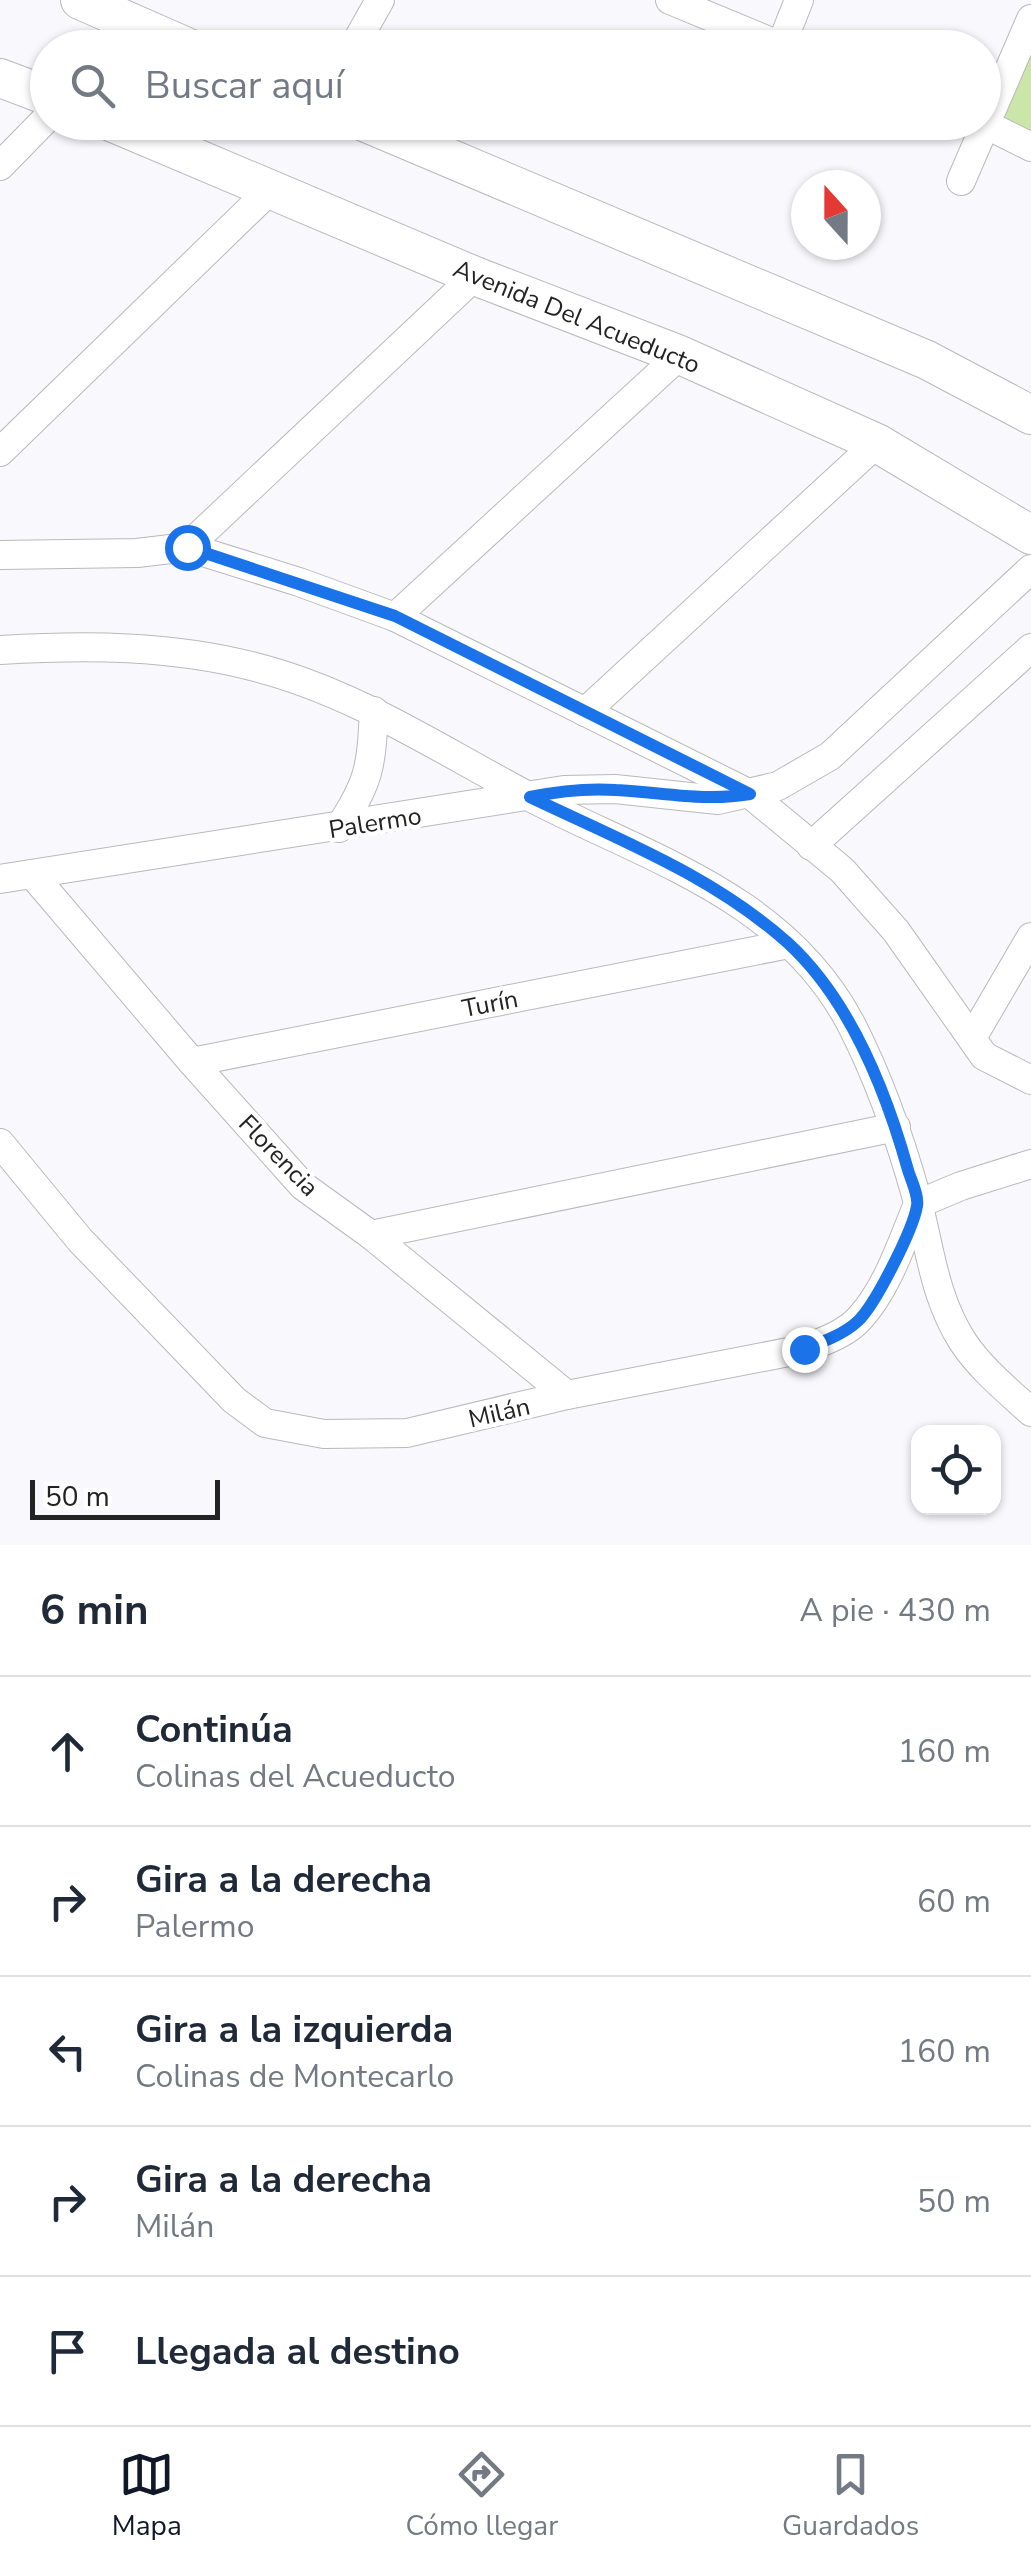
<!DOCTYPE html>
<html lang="es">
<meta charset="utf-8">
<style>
:root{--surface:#fff;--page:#f2f2f3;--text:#1f2937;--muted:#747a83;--line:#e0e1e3;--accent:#111827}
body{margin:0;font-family:"Nunito Sans",sans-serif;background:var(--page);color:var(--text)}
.controls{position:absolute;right:30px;bottom:30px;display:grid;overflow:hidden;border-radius:20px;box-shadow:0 2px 8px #0004}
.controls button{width:90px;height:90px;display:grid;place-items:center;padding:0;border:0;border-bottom:2px solid var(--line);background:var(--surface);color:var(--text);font:50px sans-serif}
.compass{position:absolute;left:791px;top:170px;width:90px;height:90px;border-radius:50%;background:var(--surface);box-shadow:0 2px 8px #0004;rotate:339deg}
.scale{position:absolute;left:30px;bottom:25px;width:190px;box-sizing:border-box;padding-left:10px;border:5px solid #232324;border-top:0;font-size:28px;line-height:35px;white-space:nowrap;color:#232324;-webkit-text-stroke:8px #fff;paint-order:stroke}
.stop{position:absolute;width:30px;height:30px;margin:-22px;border:8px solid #1a73e8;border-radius:50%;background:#fff}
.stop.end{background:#1a73e8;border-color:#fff;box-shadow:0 2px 10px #0008}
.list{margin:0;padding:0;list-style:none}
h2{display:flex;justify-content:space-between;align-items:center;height:130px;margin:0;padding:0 40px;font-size:42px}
h2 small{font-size:32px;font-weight:400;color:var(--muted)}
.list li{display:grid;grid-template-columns:65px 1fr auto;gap:30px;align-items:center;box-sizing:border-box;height:150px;padding:0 40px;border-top:2px solid var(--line)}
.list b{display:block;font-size:38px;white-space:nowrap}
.list p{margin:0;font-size:32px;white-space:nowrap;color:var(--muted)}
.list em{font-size:32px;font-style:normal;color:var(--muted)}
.icon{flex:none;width:55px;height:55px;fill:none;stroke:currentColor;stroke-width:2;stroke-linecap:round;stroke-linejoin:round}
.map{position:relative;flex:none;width:1031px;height:1545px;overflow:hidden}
.search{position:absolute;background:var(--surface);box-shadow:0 2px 8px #0004;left:30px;right:30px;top:30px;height:110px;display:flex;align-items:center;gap:25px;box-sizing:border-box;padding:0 35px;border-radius:55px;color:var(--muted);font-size:38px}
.sheet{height:880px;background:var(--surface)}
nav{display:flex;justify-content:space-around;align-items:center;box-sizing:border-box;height:140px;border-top:2px solid var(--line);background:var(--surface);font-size:28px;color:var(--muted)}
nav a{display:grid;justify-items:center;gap:5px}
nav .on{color:var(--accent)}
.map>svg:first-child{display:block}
.green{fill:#cae6a9}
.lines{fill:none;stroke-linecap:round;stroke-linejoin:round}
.street-casing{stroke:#b9b8bc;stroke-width:30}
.secondary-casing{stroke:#b9b8bc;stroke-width:40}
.street{stroke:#fff;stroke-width:28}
.secondary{stroke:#fff;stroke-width:38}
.route{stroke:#1a73e8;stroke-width:12}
.labels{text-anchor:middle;stroke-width:9;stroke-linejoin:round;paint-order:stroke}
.street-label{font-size:25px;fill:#232324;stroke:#fff}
</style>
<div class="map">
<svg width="1031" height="1545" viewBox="0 0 1031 1545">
<rect width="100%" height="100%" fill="#f9f9fd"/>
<!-- green -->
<path class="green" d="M1031,36V143L993,123Z"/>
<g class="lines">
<defs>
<g id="street">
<path d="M670,0L781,46"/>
<path d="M353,48L380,0"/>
<path d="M780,48L799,0"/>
<path d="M987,125L1031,147"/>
<path d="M0,166L48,117"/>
<path d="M961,181L1031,19"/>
<path d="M0,452L271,189"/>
<path d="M187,547L475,276"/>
<path d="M0,555L137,553L187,547L299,582L395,617L750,794L842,870L896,931L984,1056L1031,1080"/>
<path d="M395,617L680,355"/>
<path d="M0,650C86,645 171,645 255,667C354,692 439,749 528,796C646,858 782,895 850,1022C879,1078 900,1138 917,1199C930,1248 934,1297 963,1342C981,1369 1007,1390 1031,1412"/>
<path d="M585,712L877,443"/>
<path d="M339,828C370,781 371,767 374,711"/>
<path d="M811,846L1031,648"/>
<path d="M32,874L192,1062L303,1186L371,1235L567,1395"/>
<path d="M0,879L564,790L615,789L718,800L778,786L830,756L1031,569"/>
<path d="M972,1038L1031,937"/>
<path d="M192,1062L789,944"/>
<path d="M0,1143L80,1240L234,1400L265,1423L324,1434L407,1433L567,1395L804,1349C822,1342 846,1334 860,1318C888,1287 902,1242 918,1204L961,1186L1031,1164"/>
<path d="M371,1235L896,1127"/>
</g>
<g id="secondary">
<path d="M80,0L189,48"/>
<path d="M0,78L48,96"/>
<path d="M111,122L475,276L680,355L877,443L1031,535"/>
<path d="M364,122L927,360L1031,415"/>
</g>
</defs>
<!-- street casing -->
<use href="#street" class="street-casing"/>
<!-- secondary casing -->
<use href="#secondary" class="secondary-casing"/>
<!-- street -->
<use href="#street" class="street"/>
<!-- secondary -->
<use href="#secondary" class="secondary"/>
</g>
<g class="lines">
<!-- route -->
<path class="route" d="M187,547L395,616L750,794C704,802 662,792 616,790C587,788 559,791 530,797C620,840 713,876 788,943C849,999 886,1091 908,1170C911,1180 919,1196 917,1206C913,1230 875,1305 858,1321C843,1335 822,1342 804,1349"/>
</g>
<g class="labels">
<!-- street labels -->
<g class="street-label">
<text transform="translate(577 316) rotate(22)" y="9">Avenida Del Acueducto</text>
<text transform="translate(375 822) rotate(-9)" y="9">Palermo</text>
<text transform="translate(490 1003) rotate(-11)" y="9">Turín</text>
<text transform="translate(279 1155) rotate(46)" y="9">Florencia</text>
<text transform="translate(499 1412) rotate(-13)" y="9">Milán</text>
</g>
</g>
</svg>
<div class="controls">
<button><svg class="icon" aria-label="locate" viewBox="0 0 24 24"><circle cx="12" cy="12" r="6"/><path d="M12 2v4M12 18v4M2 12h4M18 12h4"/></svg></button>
</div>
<svg class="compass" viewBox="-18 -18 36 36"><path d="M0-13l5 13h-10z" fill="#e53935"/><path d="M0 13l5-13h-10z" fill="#747a83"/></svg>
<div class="scale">50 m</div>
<div class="stop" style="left:187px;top:547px"></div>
<div class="stop end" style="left:804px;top:1349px"></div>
<div class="search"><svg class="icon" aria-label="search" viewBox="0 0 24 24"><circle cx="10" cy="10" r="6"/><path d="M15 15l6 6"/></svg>Buscar aquí</div>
</div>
<section class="sheet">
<h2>6 min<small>A pie · 430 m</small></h2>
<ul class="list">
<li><svg class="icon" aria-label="ahead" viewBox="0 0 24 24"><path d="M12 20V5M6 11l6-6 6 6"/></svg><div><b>Continúa</b><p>Colinas del Acueducto</p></div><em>160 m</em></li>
<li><svg class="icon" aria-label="right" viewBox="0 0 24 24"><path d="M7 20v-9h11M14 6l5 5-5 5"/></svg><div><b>Gira a la derecha</b><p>Palermo</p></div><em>60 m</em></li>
<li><svg class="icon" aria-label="left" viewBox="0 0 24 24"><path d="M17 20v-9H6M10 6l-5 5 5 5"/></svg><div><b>Gira a la izquierda</b><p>Colinas de Montecarlo</p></div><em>160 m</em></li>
<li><svg class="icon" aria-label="right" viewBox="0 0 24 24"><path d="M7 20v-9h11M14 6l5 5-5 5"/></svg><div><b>Gira a la derecha</b><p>Milán</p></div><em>50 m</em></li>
<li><svg class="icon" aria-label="arrive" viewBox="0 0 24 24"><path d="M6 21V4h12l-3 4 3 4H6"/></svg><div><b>Llegada al destino</b></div></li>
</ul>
</section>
<nav>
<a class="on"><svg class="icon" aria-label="map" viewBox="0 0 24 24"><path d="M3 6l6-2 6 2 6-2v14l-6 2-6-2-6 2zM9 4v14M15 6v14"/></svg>Mapa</a>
<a><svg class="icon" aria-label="directions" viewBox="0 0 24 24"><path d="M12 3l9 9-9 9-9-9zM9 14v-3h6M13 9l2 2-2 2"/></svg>Cómo llegar</a>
<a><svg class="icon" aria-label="saved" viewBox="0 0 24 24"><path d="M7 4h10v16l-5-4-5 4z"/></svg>Guardados</a>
</nav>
